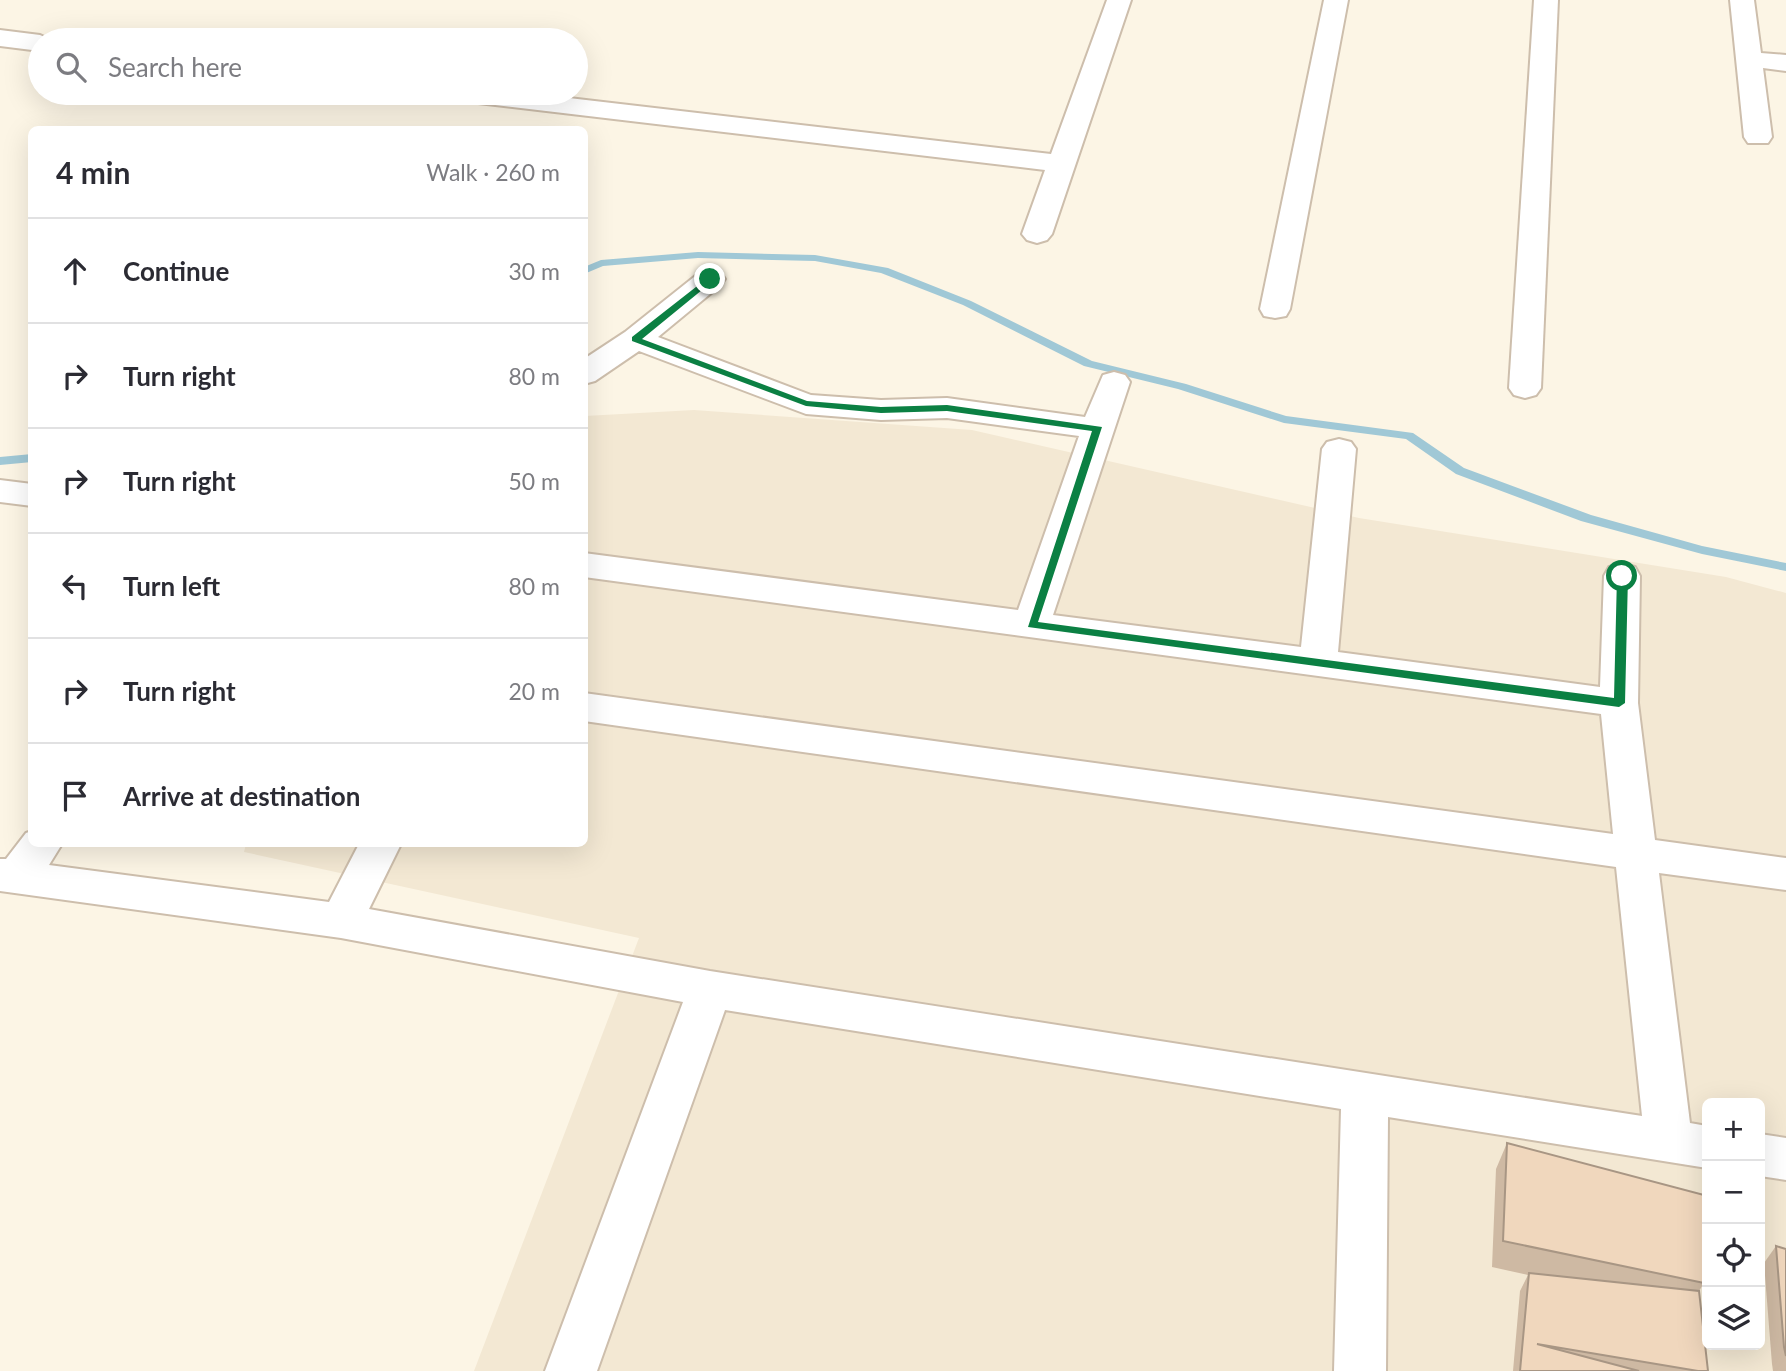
<!DOCTYPE html>
<meta charset="utf-8">
<style>
:root{--surface:#fff;--page:#f7f7f7;--text:#2b2b33;--muted:#7c7c81;--line:#e1e1e2}
body{margin:0;font-family:Lato,sans-serif;background:var(--page);color:var(--text)}
.controls{position:absolute;right:21px;bottom:21px;display:grid;overflow:hidden;border-radius:10px;box-shadow:0 7px 28px #0002}
.controls button{width:63px;height:63px;display:grid;place-items:center;padding:0;border:0;border-bottom:2px solid var(--line);background:var(--surface);color:var(--text);font:35px sans-serif}
.stop{position:absolute;width:21px;height:21px;margin:-16px;border:5px solid #0b8043;border-radius:50%;background:#fff}
.stop.end{background:#0b8043;border-color:#fff;box-shadow:0 2px 7px #0008}
.list{margin:0;padding:0;list-style:none}
h2{display:flex;justify-content:space-between;align-items:center;height:91px;margin:0;padding:0 28px;font-size:30px}
h2 small{font-size:23px;font-weight:400;color:var(--muted)}
.list li{display:grid;grid-template-columns:46px 1fr auto;gap:21px;align-items:center;box-sizing:border-box;height:105px;padding:0 28px;border-top:2px solid var(--line)}
.list b{display:block;font-size:26px;white-space:nowrap}
.list em{font-size:23px;font-style:normal;color:var(--muted)}
.icon{flex:none;width:38px;height:38px;fill:none;stroke:currentColor;stroke-width:2;stroke-linecap:round;stroke-linejoin:round}
.map{position:relative;flex:none;width:1786px;height:1371px;overflow:hidden}
.search{position:absolute;background:var(--surface);box-shadow:0 7px 28px #0002;left:28px;top:28px;width:560px;height:77px;display:flex;align-items:center;gap:18px;box-sizing:border-box;padding:0 24px;border-radius:38px;color:var(--muted);font-size:26px}
.panel{position:absolute;background:var(--surface);box-shadow:0 7px 28px #0002;left:28px;top:126px;width:560px;height:721px;border-radius:10px}
.map>svg:first-child{display:block}
.residential{fill:#f3e8d3;fill-rule:evenodd}
.lines{fill:none;stroke-linecap:round;stroke-linejoin:round}
.stream{fill:#a0c8d6;fill-rule:evenodd}
.street-casing{stroke:#cdbeac;stroke-width:4}
.street{fill:#fff;fill-rule:evenodd}
.wall{fill:#ceb9a3}
.building{fill:#f0d7bd;stroke:#a89684;stroke-width:2}
.route{fill:#0b8043}
</style>
<div class="map">
<svg width="1786" height="1371" viewBox="0 0 1786 1371">
<rect width="100%" height="100%" fill="#fcf5e5"/>
<!-- residential -->
<path class="residential" d="M694,410L972,430L1359,518L1726,577L1786,593V1371H474L639,938L244,852L246,844H584L585,416ZM1707,1103H1760V1345H1707Z"/>
<g class="lines">
<!-- stream -->
<g class="stream">
<path d="M698,252L815,255L888,268L971,301L1092,361L1186,384L1286,416L1413,433L1464,468L1591,515L1702,546L1786,563V571L1702,554L1581,521L1456,474L1406,439L1284,423L1178,389L1084,366L963,305L881,273L815,261L698,258L603,266L584,274V267L601,260Z"/>
<path d="M32,454V462L0,465V457Z"/>
</g>
<defs>
<g id="street">
<path d="M1107,0H1131L1052,234L1047,240L1037,243L1027,240L1022,234L1045,170L461,101L452,99L448,93H526L1051,154Z"/>
<path d="M1324,0H1348L1290,309L1286,316L1275,318L1264,316L1260,309Z"/>
<path d="M1534,0H1558L1541,388L1536,395L1525,398L1514,395L1509,388Z"/>
<path d="M1730,0H1754L1761,53L1786,55V71L1763,68L1772,137L1768,143H1748L1744,137Z"/>
<path d="M0,30L40,35L51,40H40V51L0,46Z"/>
<path d="M710,270L721,273L725,279L721,285L658,337L811,395L881,400L947,398L1085,417L1103,375L1114,372L1125,375L1130,382L1053,615L1301,647L1322,449L1327,442L1339,439L1351,442L1356,449L1338,652L1600,687L1604,576L1609,567L1622,564L1635,567L1640,576L1638,703L1655,840L1786,858V890L1659,873L1690,1123L1707,1126V1168L1388,1117L1386,1371H1334L1341,1109L725,1010L597,1371H545L683,1002L341,938L0,891V859H6L26,833L32,831V844H62L49,865L329,902L359,844H401L369,909L710,971L1642,1116L1616,867L584,721V693L1613,834L1601,714L584,577V553L1018,610L1079,436L947,418L881,420L806,414L639,351L595,381L584,384V359L625,332L699,273Z"/>
<path d="M0,480L32,484V506L0,502Z"/>
<path d="M1760,1134L1786,1138V1180L1760,1176Z"/>
</g>
</defs>
<!-- street casing -->
<use href="#street" class="street-casing"/>
<!-- street -->
<use href="#street" class="street"/>
</g>
<!-- wall -->
<g class="wall">
<path d="M1507,1143L1704,1283L1699,1291L1708,1371H1513L1520,1291L1528,1275L1492,1267L1496,1169Z"/>
<path d="M1776,1246L1786,1249V1371H1773L1772,1364L1764,1263Z"/>
</g>
<!-- building -->
<g class="building">
<path d="M1507,1143L1704,1195V1283L1503,1241Z"/>
<path d="M1776,1246L1786,1249V1356L1784,1347Z"/>
<path d="M1529,1273L1699,1291L1708,1371H1698L1537,1344L1639,1371H1520Z"/>
</g>
<!-- route -->
<path class="route" d="M710,276L713,281L642,339L807,401L881,407L947,405L1102,427L1038,622L1614,698L1617,576L1622,573L1628,576L1625,703L1619,707L1028,627L1092,431L947,411L881,413L806,406L632,341V337Z"/>
</svg>
<div class="controls">
<button>+</button>
<button>−</button>
<button><svg class="icon" aria-label="locate" viewBox="0 0 24 24"><circle cx="12" cy="12" r="6"/><path d="M12 2v4M12 18v4M2 12h4M18 12h4"/></svg></button>
<button><svg class="icon" aria-label="layers" viewBox="0 0 24 24"><path d="M12 4l9 5-9 5-9-5zM3 14l9 5 9-5"/></svg></button>
</div>
<div class="stop" style="left:1622px;top:576px"></div>
<div class="stop end" style="left:710px;top:279px"></div>
<div class="search"><svg class="icon" aria-label="search" viewBox="0 0 24 24"><circle cx="10" cy="10" r="6"/><path d="M15 15l6 6"/></svg>Search here</div>
<section class="panel">
<h2>4 min<small>Walk · 260 m</small></h2>
<ul class="list">
<li><svg class="icon" aria-label="ahead" viewBox="0 0 24 24"><path d="M12 20V5M6 11l6-6 6 6"/></svg><div><b>Continue</b></div><em>30 m</em></li>
<li><svg class="icon" aria-label="right" viewBox="0 0 24 24"><path d="M7 20v-9h11M14 6l5 5-5 5"/></svg><div><b>Turn right</b></div><em>80 m</em></li>
<li><svg class="icon" aria-label="right" viewBox="0 0 24 24"><path d="M7 20v-9h11M14 6l5 5-5 5"/></svg><div><b>Turn right</b></div><em>50 m</em></li>
<li><svg class="icon" aria-label="left" viewBox="0 0 24 24"><path d="M17 20v-9H6M10 6l-5 5 5 5"/></svg><div><b>Turn left</b></div><em>80 m</em></li>
<li><svg class="icon" aria-label="right" viewBox="0 0 24 24"><path d="M7 20v-9h11M14 6l5 5-5 5"/></svg><div><b>Turn right</b></div><em>20 m</em></li>
<li><svg class="icon" aria-label="arrive" viewBox="0 0 24 24"><path d="M6 21V4h12l-3 4 3 4H6"/></svg><div><b>Arrive at destination</b></div></li>
</ul>
</section>
</div>
